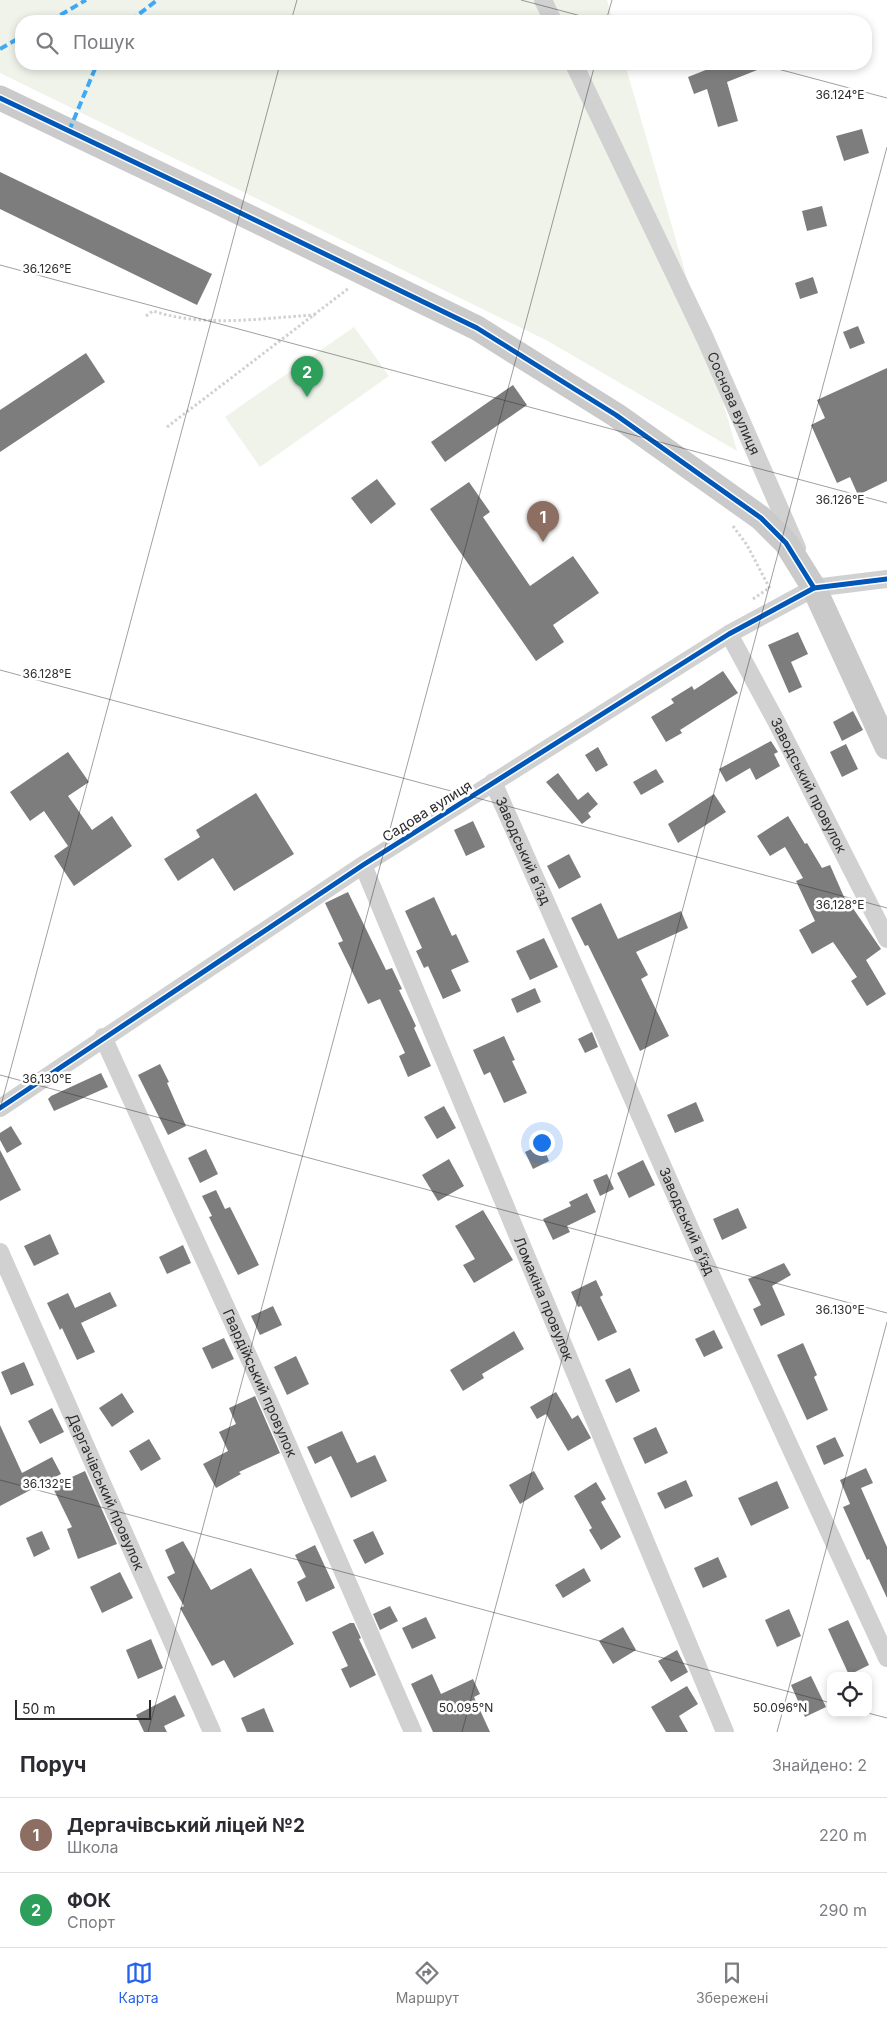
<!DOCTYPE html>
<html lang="uk">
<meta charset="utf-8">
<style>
:root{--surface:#fff;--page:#f2f2f3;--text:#2b2b33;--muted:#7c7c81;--line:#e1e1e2;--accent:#2563eb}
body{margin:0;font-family:Inter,sans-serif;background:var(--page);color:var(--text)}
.controls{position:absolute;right:15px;bottom:15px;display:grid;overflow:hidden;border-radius:10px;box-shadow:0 2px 8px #0003}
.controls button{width:45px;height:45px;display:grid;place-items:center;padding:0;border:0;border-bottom:1px solid var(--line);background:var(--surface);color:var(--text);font:25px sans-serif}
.scale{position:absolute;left:15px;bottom:12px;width:136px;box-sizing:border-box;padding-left:5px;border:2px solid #2c2c2c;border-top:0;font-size:14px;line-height:18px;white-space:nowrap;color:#2c2c2c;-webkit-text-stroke:4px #fff;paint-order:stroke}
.you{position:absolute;left:541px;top:1142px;width:18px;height:18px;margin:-12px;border:4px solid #fff;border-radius:50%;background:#1a73e8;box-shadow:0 0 0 8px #1a73e833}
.badge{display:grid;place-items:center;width:32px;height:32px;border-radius:50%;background:var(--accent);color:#fff;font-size:16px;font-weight:700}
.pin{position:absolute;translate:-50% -41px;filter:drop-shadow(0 1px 2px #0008)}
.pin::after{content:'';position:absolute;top:26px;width:18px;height:15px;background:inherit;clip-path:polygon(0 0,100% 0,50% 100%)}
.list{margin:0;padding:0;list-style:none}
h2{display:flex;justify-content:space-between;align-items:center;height:65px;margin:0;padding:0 20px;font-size:21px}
h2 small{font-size:16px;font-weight:400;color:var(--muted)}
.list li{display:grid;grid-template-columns:32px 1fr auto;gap:15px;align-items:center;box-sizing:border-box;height:75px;padding:0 20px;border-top:1px solid var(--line)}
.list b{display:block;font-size:19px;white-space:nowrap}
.list p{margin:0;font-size:16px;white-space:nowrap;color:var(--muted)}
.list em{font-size:16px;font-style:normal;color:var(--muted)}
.icon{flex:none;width:28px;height:28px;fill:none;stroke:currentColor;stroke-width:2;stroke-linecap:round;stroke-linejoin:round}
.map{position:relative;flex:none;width:887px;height:1732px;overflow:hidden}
.search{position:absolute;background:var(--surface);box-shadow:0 2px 8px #0003;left:15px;right:15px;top:15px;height:55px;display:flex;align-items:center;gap:12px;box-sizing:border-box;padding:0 18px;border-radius:20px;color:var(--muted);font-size:19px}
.sheet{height:215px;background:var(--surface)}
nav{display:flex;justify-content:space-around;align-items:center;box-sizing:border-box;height:70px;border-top:1px solid var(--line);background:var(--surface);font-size:14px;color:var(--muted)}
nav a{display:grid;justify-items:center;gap:2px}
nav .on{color:var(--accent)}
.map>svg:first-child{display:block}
.green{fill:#eff3ea}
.building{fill:#7d7d7d}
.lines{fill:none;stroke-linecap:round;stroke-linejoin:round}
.path{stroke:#d1d1d1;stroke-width:3;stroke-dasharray:2.5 2.5;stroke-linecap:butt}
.street{stroke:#d1d1d1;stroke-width:18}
.secondary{stroke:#cacaca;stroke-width:25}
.quiet{stroke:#3fa9f5;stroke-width:4;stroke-dasharray:8 4;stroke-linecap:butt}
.cycleway-casing{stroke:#fff;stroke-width:8}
.cycleway{stroke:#0057b8;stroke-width:5}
.ticks{fill:none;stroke:#2c2c2c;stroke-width:1;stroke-opacity:0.45}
.labels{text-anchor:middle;stroke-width:5;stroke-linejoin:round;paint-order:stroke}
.street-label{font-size:14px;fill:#2c2c2c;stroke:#fff}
.ticks-label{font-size:12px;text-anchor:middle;fill:#2c2c2c;stroke:#fff;stroke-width:5;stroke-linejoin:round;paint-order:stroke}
</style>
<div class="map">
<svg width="887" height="1732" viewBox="0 0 887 1732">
<rect width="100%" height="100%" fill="#fff"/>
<!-- green -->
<g class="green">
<path d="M0,0H607L613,21H21V64H625L737,451L546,340L0,73Z"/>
<path d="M354,327L389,376L260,467L225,417Z"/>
</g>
<!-- building -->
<g class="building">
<path d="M721,64L770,65L727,82L738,121L718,127L707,89L694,94L688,77Z"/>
<path d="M862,129L869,153L844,161L836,136Z"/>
<path d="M0,172L212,274L197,305L0,209Z"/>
<path d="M822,206L827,226L807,231L802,211Z"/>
<path d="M813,277L818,293L800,299L795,283Z"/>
<path d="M858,326L865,343L850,349L843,332Z"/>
<path d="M86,353L105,382L0,452V410Z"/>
<path d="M887,368V481L858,495L850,477L837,483L811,425L825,418L817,400Z"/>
<path d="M513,385L527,405L445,462L431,442Z"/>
<path d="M377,479L396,504L371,524L351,498Z"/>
<path d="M469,482L490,512L483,517L530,586L573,556L599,593L553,625L564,642L536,661L430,509Z"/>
<path d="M798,632L808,654L791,662L802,687L789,693L768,645Z"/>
<path d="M723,671L738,693L680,730L682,733L666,742L651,717L674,703L671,699L692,686L694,690Z"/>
<path d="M853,711L863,730L842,741L833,722Z"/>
<path d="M771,741L778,752L774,754L780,766L756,780L750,768L726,782L719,769Z"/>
<path d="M846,744L858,769L842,777L830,752Z"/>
<path d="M598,747L608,765L596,772L585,755Z"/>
<path d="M68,752L89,782L68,796L92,830L112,816L132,846L74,886L54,856L68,846L44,811L30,821L10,792Z"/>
<path d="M656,769L664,782L641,795L633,782Z"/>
<path d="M558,773L578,800L588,792L598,804L588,813L591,817L582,824L546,782Z"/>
<path d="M256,793L294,854L234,891L213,858L178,881L164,859L200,837L196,830Z"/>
<path d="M714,794L726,812L678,843L668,824Z"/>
<path d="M788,816L805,844L807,843L822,868L830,865L848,906L850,904L881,949L866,960L886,994L867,1006L851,981L857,977L833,942L812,954L799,930L815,921L796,881L803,878L785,847L770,856L757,836Z"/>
<path d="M473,821L485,847L466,856L454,830Z"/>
<path d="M569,854L581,877L559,889L547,866Z"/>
<path d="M348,892L386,970L392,968L402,989L399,990L416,1026L414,1028L431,1066L408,1077L399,1056L405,1053L380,999L368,1004L338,943L343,941L325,903Z"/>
<path d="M434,897L452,936L456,934L469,962L451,970L461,991L443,999L428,966L424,968L416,951L422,948L405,911Z"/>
<path d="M601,903L618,939L681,911L688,928L636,952L648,975L641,979L669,1036L640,1051L588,945L585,946L571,918Z"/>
<path d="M544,938L558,967L530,980L516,951Z"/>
<path d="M535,988L541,1002L517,1013L511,999Z"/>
<path d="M592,1032L598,1047L585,1053L578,1039Z"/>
<path d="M504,1036L515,1060L512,1061L527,1093L504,1103L490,1072L484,1075L473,1050Z"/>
<path d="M160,1064L169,1082L167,1083L186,1126L168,1135L138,1075Z"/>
<path d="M101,1073L108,1087L54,1111L48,1099L51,1096Z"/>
<path d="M696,1102L704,1121L675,1133L667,1115Z"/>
<path d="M444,1106L456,1128L437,1139L424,1117Z"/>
<path d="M11,1126L22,1144L7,1153L0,1140V1133Z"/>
<path d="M542,1144L549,1161L533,1169L525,1152Z"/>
<path d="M206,1149L218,1174L200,1183L188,1158Z"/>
<path d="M0,1150L21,1190L0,1201Z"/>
<path d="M449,1159L464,1186L438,1201L422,1175Z"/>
<path d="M643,1160L655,1185L629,1198L617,1173Z"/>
<path d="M607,1174L614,1189L600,1196L593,1180Z"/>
<path d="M216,1190L225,1209L230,1207L259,1265L238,1275L209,1217L212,1216L202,1196Z"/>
<path d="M587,1193L596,1212L567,1226L570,1232L553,1240L543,1219L571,1206L569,1202Z"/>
<path d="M738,1208L747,1228L722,1240L713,1219Z"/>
<path d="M483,1210L513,1260L474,1283L463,1265L475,1259L455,1226Z"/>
<path d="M50,1234L59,1254L34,1266L24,1246Z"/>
<path d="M183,1245L191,1263L167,1274L159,1257Z"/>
<path d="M784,1263L791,1275L772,1286L785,1315L761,1326L753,1309L761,1305L748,1279Z"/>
<path d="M596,1280L603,1295L600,1297L617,1332L598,1341L581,1306L578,1307L571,1292Z"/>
<path d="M110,1292L117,1306L81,1323L95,1352L77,1360L62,1328L60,1330L47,1303L68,1293L75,1308Z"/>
<path d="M273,1306L282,1325L260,1335L251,1316Z"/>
<path d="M714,1330L723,1348L704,1357L695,1339Z"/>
<path d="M514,1331L524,1349L482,1374L484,1378L463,1391L450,1370Z"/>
<path d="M224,1338L234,1359L212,1369L202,1348Z"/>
<path d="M803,1343L817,1375L814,1377L828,1410L807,1420L777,1355Z"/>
<path d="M296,1356L309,1384L287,1395L274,1367Z"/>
<path d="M24,1362L34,1385L11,1395L1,1372Z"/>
<path d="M630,1368L640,1391L616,1403L605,1380Z"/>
<path d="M556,1392L572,1419L578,1415L591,1438L568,1451L546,1414L537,1419L530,1407Z"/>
<path d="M122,1393L134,1412L112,1427L99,1408Z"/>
<path d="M255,1396L280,1453L239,1472L241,1474L216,1488L203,1464L228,1451L219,1432L236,1424L229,1408Z"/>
<path d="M52,1408L64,1432L40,1444L28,1421Z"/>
<path d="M0,1425L22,1473L52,1457L61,1474L0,1506Z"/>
<path d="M656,1427L668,1453L645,1464L633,1438Z"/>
<path d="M342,1431L357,1463L375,1455L387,1481L351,1498L331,1456L315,1464L307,1447Z"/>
<path d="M835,1437L844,1456L824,1465L816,1446Z"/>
<path d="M149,1439L161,1459L141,1471L129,1451Z"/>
<path d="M866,1468L873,1483L861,1488L887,1547V1598L869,1559L867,1560L843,1507L850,1504L840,1480Z"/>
<path d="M85,1471L117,1544L78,1559L67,1529L72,1527L52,1486Z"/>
<path d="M534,1471L544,1489L520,1504L509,1485Z"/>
<path d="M686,1480L693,1496L665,1509L657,1493Z"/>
<path d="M777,1481L789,1508L751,1526L738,1498Z"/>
<path d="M596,1482L606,1499L601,1502L621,1537L601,1550L589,1530L592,1528L574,1496Z"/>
<path d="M42,1531L50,1549L34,1557L26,1538Z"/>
<path d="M373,1531L384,1554L365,1564L353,1540Z"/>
<path d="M183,1541L211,1590L251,1568L294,1644L234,1678L224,1660L212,1666L180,1608L184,1606L167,1577L175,1573L165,1550Z"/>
<path d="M315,1545L335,1588L306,1602L297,1582L306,1577L295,1555Z"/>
<path d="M718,1557L727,1577L703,1588L694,1568Z"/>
<path d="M584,1568L591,1581L563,1598L555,1585Z"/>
<path d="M120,1572L133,1598L102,1613L90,1587Z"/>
<path d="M390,1606L398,1621L380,1630L373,1614Z"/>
<path d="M789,1609L801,1636L777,1647L765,1620Z"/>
<path d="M426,1617L436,1638L412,1649L402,1628Z"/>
<path d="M848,1620L869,1665L849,1675L828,1629Z"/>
<path d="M350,1623H354L361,1638L359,1639L376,1675L350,1688L341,1669L348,1666L332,1632Z"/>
<path d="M623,1627L636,1650L613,1664L599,1641Z"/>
<path d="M151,1639L163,1668L138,1679L126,1650Z"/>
<path d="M677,1650L688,1672L671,1682L658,1661Z"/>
<path d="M432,1674L441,1694L473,1679L480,1694L474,1697L490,1732H433L411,1684Z"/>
<path d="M811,1676L826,1707L805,1717L791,1685Z"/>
<path d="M687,1686L698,1704L679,1716L688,1732H666L651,1707Z"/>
<path d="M175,1695L185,1716L164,1726L167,1732H144L136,1715Z"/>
<path d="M264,1708L274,1732H247L241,1718Z"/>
</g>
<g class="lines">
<!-- path -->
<g class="path">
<path d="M146,316L153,311C205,328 261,318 315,315"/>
<path d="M167,427L349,288"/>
<path d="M733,526L747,545L770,589"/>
<path d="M753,599L769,588"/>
</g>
<!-- street -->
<g class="street">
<path d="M543,0L553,21"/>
<path id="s1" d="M574,64L705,338L797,548"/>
<path id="s2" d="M729,634L776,721L887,939"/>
<path id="s3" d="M493,782L700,1251L887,1658"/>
<path id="s4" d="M363,865L725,1732"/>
<path id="s5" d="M103,1037L270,1404L413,1732"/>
<path d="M0,1108L363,865L729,634L814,588L887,579"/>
<path id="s6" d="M0,1252L212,1732"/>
</g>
<!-- secondary -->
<path class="secondary" d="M0,98L218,202L477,328L616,415L761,518L786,543L814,588L887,747"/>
<!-- quiet -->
<g class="quiet">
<path d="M50,21L86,0"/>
<path d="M130,21L156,1L155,0"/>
<path d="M0,49L21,37"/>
<path d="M69,131L97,64"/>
</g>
<defs>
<g id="cycleway">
<path d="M0,98L218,202L477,328L616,415L761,518L786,543L814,588"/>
<path d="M0,1108L363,865L729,634L814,588L887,579"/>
</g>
</defs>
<!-- cycleway casing -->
<use href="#cycleway" class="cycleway-casing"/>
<!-- cycleway -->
<use href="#cycleway" class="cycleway"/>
</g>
<!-- ticks -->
<path class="ticks" d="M521,0L600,21M291,21L297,0M606,21L612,0M759,64L887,98M0,265L887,503M0,670L887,908M0,1075L887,1313M0,1109L280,64M0,1480L831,1703M868,1713L887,1718M148,1732L595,64M462,1732L887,147M777,1732L887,1322"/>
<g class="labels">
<!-- street labels -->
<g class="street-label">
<text dy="5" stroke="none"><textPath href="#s1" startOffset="375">Соснова вулиця</textPath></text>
<text dy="5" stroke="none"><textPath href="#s2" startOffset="171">Заводський провулок</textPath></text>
<text transform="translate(427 811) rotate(-32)" y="5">Садова вулиця</text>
<text dy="5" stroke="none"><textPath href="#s3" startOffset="75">Заводський в’їзд</textPath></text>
<text dy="5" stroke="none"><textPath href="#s3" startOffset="480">Заводський в’їзд</textPath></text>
<text dy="5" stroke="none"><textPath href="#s4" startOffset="470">Ломакіна провулок</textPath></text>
<text dy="5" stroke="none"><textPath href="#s5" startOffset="380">Гвардійський провулок</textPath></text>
<text dy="5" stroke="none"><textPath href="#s6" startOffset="262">Дергачівський провулок</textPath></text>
</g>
</g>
<g class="ticks-label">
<text x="840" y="99">36.124°E</text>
<text x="47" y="273">36.126°E</text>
<text x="840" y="504">36.126°E</text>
<text x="47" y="678">36.128°E</text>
<text x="840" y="909">36.128°E</text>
<text x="47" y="1083">36.130°E</text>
<text x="840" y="1314">36.130°E</text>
<text x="47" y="1488">36.132°E</text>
<text x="466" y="1712">50.095°N</text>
<text x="780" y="1712">50.096°N</text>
</g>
</svg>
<div class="controls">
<button><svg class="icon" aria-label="locate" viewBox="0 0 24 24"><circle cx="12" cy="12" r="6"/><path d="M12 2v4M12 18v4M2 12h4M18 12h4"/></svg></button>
</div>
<div class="scale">50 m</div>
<div class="you"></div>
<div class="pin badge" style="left:543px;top:542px;background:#8d6e63">1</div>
<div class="pin badge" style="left:307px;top:397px;background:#2e9e5b">2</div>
<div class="search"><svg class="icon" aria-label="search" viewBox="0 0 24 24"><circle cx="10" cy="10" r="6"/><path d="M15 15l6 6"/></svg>Пошук</div>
</div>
<section class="sheet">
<h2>Поруч<small>Знайдено: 2</small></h2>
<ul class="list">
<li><span class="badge" style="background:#8d6e63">1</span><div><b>Дергачівський ліцей №2</b><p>Школа</p></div><em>220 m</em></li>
<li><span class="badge" style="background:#2e9e5b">2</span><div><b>ФОК</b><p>Спорт</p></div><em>290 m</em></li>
</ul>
</section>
<nav>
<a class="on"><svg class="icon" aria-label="map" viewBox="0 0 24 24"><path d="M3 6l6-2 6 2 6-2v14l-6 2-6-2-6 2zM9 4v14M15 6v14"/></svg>Карта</a>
<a><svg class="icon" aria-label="directions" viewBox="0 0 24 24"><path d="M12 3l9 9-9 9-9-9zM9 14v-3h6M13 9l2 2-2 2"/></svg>Маршрут</a>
<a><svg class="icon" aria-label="saved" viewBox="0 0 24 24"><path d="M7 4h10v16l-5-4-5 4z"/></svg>Збережені</a>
</nav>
